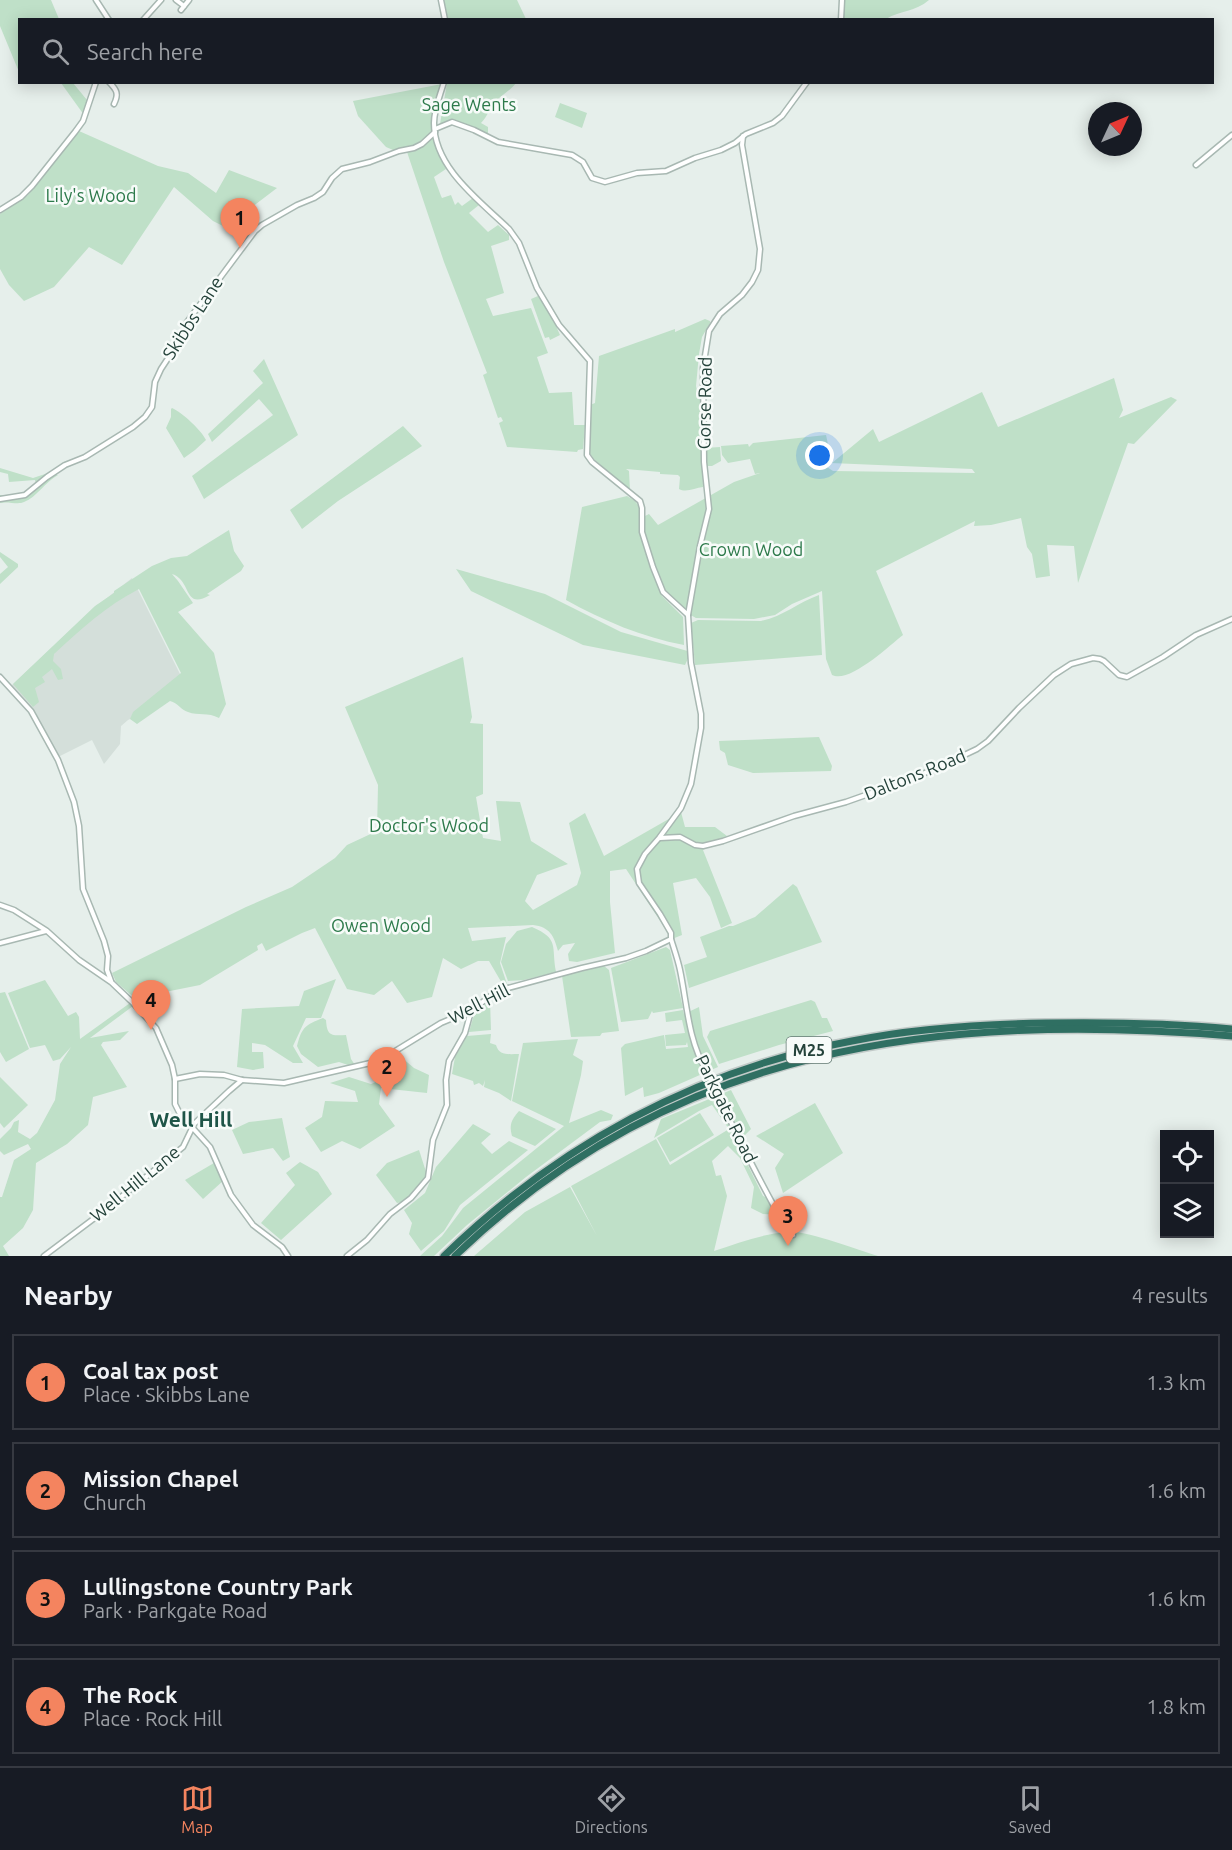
<!DOCTYPE html>
<meta charset="utf-8">
<style>
:root{--surface:#171b24;--page:#242831;--text:#f1f3f6;--muted:#9ea1a6;--line:#363941;--accent:#f4845f}
body{margin:0;font-family:Ubuntu,sans-serif;background:var(--page);color:var(--text)}
.controls{position:absolute;right:18px;bottom:18px;display:grid;overflow:hidden;border-radius:0px;box-shadow:0 3px 15px #0003}
.controls button{width:54px;height:54px;display:grid;place-items:center;padding:0;border:0;border-bottom:2px solid var(--line);background:var(--surface);color:var(--text);font:30px sans-serif}
.compass{position:absolute;left:1088px;top:102px;width:54px;height:54px;border-radius:50%;background:var(--surface);box-shadow:0 3px 15px #0003;rotate:46deg}
.you{position:absolute;left:820px;top:456px;width:21px;height:21px;margin:-15px;border:4px solid #fff;border-radius:50%;background:#1a73e8;box-shadow:0 0 0 9px #1a73e833}
.badge{display:grid;place-items:center;width:39px;height:39px;border-radius:50%;background:var(--accent);color:#111;font-size:20px;font-weight:700}
.pin{position:absolute;translate:-50% -50px;filter:drop-shadow(0 2px 3px #0008)}
.pin::after{content:'';position:absolute;top:32px;width:21px;height:18px;background:inherit;clip-path:polygon(0 0,100% 0,50% 100%)}
.list{margin:0;padding:0;list-style:none}
h2{display:flex;justify-content:space-between;align-items:center;height:78px;margin:0;padding:0 24px;font-size:26px}
h2 small{font-size:20px;font-weight:400;color:var(--muted)}
.list li{display:grid;grid-template-columns:39px 1fr auto;gap:18px;align-items:center;box-sizing:border-box;height:96px;margin:0 12px 12px;padding:0 12px;border:2px solid var(--line);border-radius:0px}
.list b{display:block;font-size:22px;white-space:nowrap}
.list p{margin:0;font-size:20px;white-space:nowrap;color:var(--muted)}
.list em{font-size:20px;font-style:normal;color:var(--muted)}
.icon{flex:none;width:33px;height:33px;fill:none;stroke:currentColor;stroke-width:2;stroke-linecap:round;stroke-linejoin:round}
.map{position:relative;flex:none;width:1232px;height:1256px;overflow:hidden}
.search{position:absolute;background:var(--surface);box-shadow:0 3px 15px #0003;left:18px;right:18px;top:18px;height:66px;display:flex;align-items:center;gap:15px;box-sizing:border-box;padding:0 21px;border-radius:0px;color:var(--muted);font-size:22px}
.sheet{height:510px;background:var(--surface)}
nav{display:flex;justify-content:space-around;align-items:center;box-sizing:border-box;height:84px;border-top:2px solid var(--line);background:var(--surface);font-size:16px;color:var(--muted)}
nav a{display:grid;justify-items:center;gap:3px}
nav .on{color:var(--accent)}
.map>svg:first-child{display:block}
.built{fill:#d4dfda}
.green{fill:#bfe0c8;fill-rule:evenodd}
.lines{fill:none;stroke-linecap:round;stroke-linejoin:round}
.minor-casing{stroke:#a8b8b2;stroke-width:7}
.motorway-casing{stroke:#c2cac8;stroke-width:10}
.minor{stroke:#fff;stroke-width:4}
.motorway{stroke:#2f6f62;stroke-width:7}
.minor-bridge-casing{stroke:#a8b8b2;stroke-width:7;stroke-linecap:butt}
.minor-bridge{stroke:#fff;stroke-width:4}
.labels{text-anchor:middle;stroke-width:5;stroke-linejoin:round;paint-order:stroke}
.shield{fill:#f7fbf9;stroke:#637a73;stroke-width:1.5}
.shield-label{font-size:16px;font-weight:bold;fill:#24423a}
.park-label{font-size:18px;fill:#2d7a4b;stroke:#f7fbf9}
.street-label{font-size:18px;fill:#24423a;stroke:#f7fbf9}
.quarter-label{font-size:21px;font-weight:bold;fill:#1f5548;stroke:#f7fbf9}
</style>
<div class="map">
<svg width="1232" height="1256" viewBox="0 0 1232 1256">
<rect width="100%" height="100%" fill="#e6efeb"/>
<!-- built -->
<path class="built" d="M132,578L188,690L128,720L121,726L120,744L104,764L92,740L58,757L34,712L11,686L92,610Z"/>
<!-- green -->
<g class="green">
<path d="M0,0H51L59,19L20,20L19,72L0,26Z"/>
<path d="M444,0H517L526,19H448Z"/>
<path d="M845,0H929C915,12 901,10 886,19H843Z"/>
<path d="M61,83H73L87,100L84,115Z"/>
<path d="M447,83H516C510,91 501,95 494,103C488,109 489,115 481,123L488,127V133H484L476,128L440,124Z"/>
<path d="M442,84L432,130L424,139L408,148L393,150L386,147L358,116L353,101Z"/>
<path d="M560,103L587,113L582,128L555,117Z"/>
<path d="M79,131L158,166L188,173L216,193L229,170L277,188L244,213L255,224L235,232L213,221L174,187L122,265L89,247L54,287L24,301L9,285L0,269V214L28,195Z"/>
<path d="M433,138L446,169L434,177L441,196L442,198L451,195L455,205L458,202L462,206L473,198L479,205L469,213L488,232L498,225L509,235V240L491,246L504,293L486,299L493,316L531,308L548,353L537,357L549,393L572,392L574,425H585L583,449L578,450L577,452L507,447L499,423L503,421L501,417L498,418L483,375L487,373L444,262L407,152L421,146Z"/>
<path d="M538,296C549,305 554,322 560,335L550,340L549,337L545,338L531,299Z"/>
<path d="M705,319L710,321V323L702,337L699,354L696,386L698,396H701L703,487C695,488 686,493 679,489L680,477L678,475L660,474V472L626,469L629,471L630,491L594,459L589,452L590,405L595,403L599,356L675,329V332Z"/>
<path d="M264,359L298,435L204,499L192,476L273,415L259,399L212,442L208,434L263,383L253,371Z"/>
<path d="M1114,378L1123,410L1119,418L1171,397L1177,400L1134,444L1128,443L1078,583L1074,546L1047,545L1050,576L1036,578L1032,554L1027,547L1021,518L991,525L974,526L975,521L876,571L903,635C889,646 849,684 832,675L826,659L822,591L792,604L775,615L754,619L696,618L687,613L666,592L654,567L643,532V517L649,514L658,525L734,482L760,473L755,474L750,459L728,463L722,455L721,446L748,444L749,447L753,443L826,435L832,463L873,429L879,442L982,392L998,427ZM831,463L972,469L975,473L833,471L827,467Z"/>
<path d="M172,408C182,412 202,431 206,440L195,450L184,458L166,428L171,417V409Z"/>
<path d="M403,426L422,446L338,501L302,529L290,510Z"/>
<path d="M720,447L721,461L712,466H706L705,448Z"/>
<path d="M0,468L33,478L48,473L58,475C45,482 37,497 24,502C18,505 8,501 0,503V495C15,497 24,494 36,484L35,480L9,482L8,474L0,472Z"/>
<path d="M627,496L635,501L640,508V527L646,554L662,596L683,617L684,645C642,637 604,621 566,600L582,507Z"/>
<path d="M229,530L234,551L244,566L241,571L207,594L210,595C183,611 192,580 172,574L178,581L193,603L178,612L214,653L226,704L219,718C208,712 198,716 188,712C181,710 178,703 170,701L137,724L130,719L133,712L181,673L139,589C106,606 81,629 54,654L53,661L61,669L63,679L58,680L52,669L42,677L45,682L35,688L39,702L33,707L13,684L95,606L114,593V591L152,566L171,558L187,556Z"/>
<path d="M0,552L18,564V567L0,584V574L8,567L0,557Z"/>
<path d="M456,569L545,594L621,632L691,652L685,665L583,645L471,591Z"/>
<path d="M819,595L822,655L695,665L691,623L698,620L761,621C782,617 799,602 819,595Z"/>
<path d="M463,657L472,717L470,723L483,724V794L476,797L483,838L501,841L496,801L520,802L531,841L568,864L537,875L525,901L533,910L577,885L581,873L569,823L585,813L604,856L681,812L685,827H715L727,836L703,850L732,923L721,928L710,897L696,878L673,883L682,935L672,939L626,869L610,871V902L615,953L577,962L569,961L568,954L575,943L563,945L558,951C554,936 550,927 533,925L468,928L472,941L506,937L500,963L507,984L503,985L489,961H478L461,969L443,958L432,997L407,1003L392,981L374,995L347,989L315,928L302,933L266,951L262,943L257,946L258,950L200,985L155,994L138,1001L116,982L112,973L246,907L292,887L335,858L347,845L377,831L378,785L345,707Z"/>
<path d="M819,737L832,766L831,771L753,773L728,765L725,753L720,750L719,741Z"/>
<path d="M793,884L797,887L822,942L689,988L684,965L707,957L700,937L729,926H733L755,917Z"/>
<path d="M532,927C560,939 551,946 556,972L524,980L508,981L501,962L506,944L517,931Z"/>
<path d="M666,947L670,950L683,1008L653,1013L652,1011L648,1019L621,1022L611,968Z"/>
<path d="M604,966L609,970L619,1031L602,1033L600,1036L571,1037L562,976Z"/>
<path d="M336,979L321,1018H306L293,1046L303,1063H293L265,1045L252,1043V1052H263L264,1068L253,1070L237,1067L242,1009L299,1006L304,991Z"/>
<path d="M45,980L68,1016L76,1012L79,1017L80,1039L130,1003L133,1006L90,1038L129,1031L120,1040L103,1042L101,1045L127,1087L93,1097L88,1125L67,1144L36,1163L33,1210L23,1228L3,1246L9,1256H0V1197H2L14,1160L31,1149L28,1144L4,1155L0,1151V1139L11,1128L14,1122L19,1120L18,1132L30,1139L37,1133L55,1100L60,1064L71,1047L60,1059L53,1061L45,1045L30,1048L8,993Z"/>
<path d="M5,992L29,1049L6,1062L0,1052V993Z"/>
<path d="M490,1000L491,1030L469,1032L474,1015Z"/>
<path d="M811,1000L815,1002L822,1018H827L833,1031L779,1045L719,1064L707,1037L710,1031Z"/>
<path d="M699,1007L703,1036L718,1067L659,1093L644,1097L643,1087L625,1096L621,1048L625,1044L664,1035L666,1049L688,1047L687,1042L686,1045L666,1046L665,1035L685,1033L682,1020L666,1022L665,1013L683,1010L684,1014Z"/>
<path d="M323,1018L326,1020C327,1036 331,1036 346,1035L351,1059L355,1065L351,1066L339,1062L318,1067L301,1054L297,1046C302,1027 305,1025 323,1018Z"/>
<path d="M491,1034L490,1043L496,1045C499,1056 509,1054 519,1054L511,1101L499,1093L484,1087L485,1080L483,1086L479,1083L474,1085L473,1081L452,1074L455,1057L467,1036Z"/>
<path d="M578,1039L573,1055L583,1061L581,1075L569,1123L601,1110L613,1115L611,1120L600,1122L526,1177L467,1225L434,1256H420L442,1236L463,1208L564,1126L512,1101L523,1043Z"/>
<path d="M395,1052L414,1068L429,1075L427,1093L381,1088L379,1104L395,1126L360,1149L342,1141L321,1152L305,1128L322,1117L325,1101L358,1102L355,1091L330,1083L349,1077L371,1084L383,1079Z"/>
<path d="M0,1077L28,1105L4,1128L0,1123Z"/>
<path d="M731,1090L751,1129L737,1143L763,1196L789,1206L795,1216L763,1214L751,1208L754,1187L740,1158L728,1146L712,1161L716,1176L721,1175L727,1196L714,1251C738,1243 762,1234 787,1232C807,1230 857,1250 878,1256H474L525,1212L570,1187L597,1236L571,1186L656,1139L670,1165L729,1129L712,1105L699,1111L654,1138L661,1119Z"/>
<path d="M815,1103L843,1153L783,1193L775,1168L784,1154L756,1136Z"/>
<path d="M519,1111L556,1129L535,1146L512,1136C509,1125 511,1120 519,1111Z"/>
<path d="M700,1113L714,1135L670,1162L657,1138Z"/>
<path d="M282,1118L290,1157L283,1161L273,1148L243,1154L232,1130L249,1122Z"/>
<path d="M473,1124L491,1134L481,1143L492,1154L509,1141L528,1150L460,1205L444,1231L421,1251L409,1234L412,1223L404,1210L425,1193L436,1167Z"/>
<path d="M419,1150L428,1178L407,1201L397,1203L376,1175L387,1163Z"/>
<path d="M300,1162L318,1172L332,1194L281,1240L261,1223L295,1185L286,1173Z"/>
<path d="M214,1163L224,1180L203,1199L185,1180Z"/>
</g>
<g class="lines">
<defs>
<g id="minor">
<path d="M96,0L109,20"/>
<path d="M176,0L184,6"/>
<path d="M441,0L445,20"/>
<path d="M181,10L189,0"/>
<path d="M143,20L161,0"/>
<path d="M841,20L842,0"/>
<path d="M109,82C117,90 119,94 114,104"/>
<path d="M444,82C440,96 434,109 434,123C434,168 480,201 509,229L519,243L537,288L559,325L590,361L587,455L592,462L640,501L642,508V532L653,567L663,592L688,615"/>
<path d="M435,129L452,122L474,130L498,142L572,155L583,162L592,178L605,182L637,173L666,171L695,158L721,150L735,143L746,134L773,123L782,116L807,82"/>
<path d="M1196,165L1232,135"/>
<path d="M0,210L21,197L32,186L75,132L83,121L96,82"/>
<path d="M0,499L25,495L47,477L65,465L85,457L133,427L145,417L152,407L155,382L161,369L180,340L187,322L255,231L262,225L297,205L314,198L323,192L332,178L342,169L370,162L399,151L414,148L422,144L435,132"/>
<path d="M0,677L31,711L58,760L74,802L79,826L83,889L104,941L108,956L107,970L111,981"/>
<path d="M660,838L680,837L695,845L703,846L723,841L794,816L846,802L894,785L935,769L977,749L988,741L1019,708L1054,675L1071,664L1093,658L1100,659L1104,661L1119,675L1127,677L1163,657L1196,635L1232,619"/>
<path d="M0,905L14,910L47,931L79,960L111,982L132,1002L156,1028L172,1065L175,1079V1104L180,1114L210,1147L231,1195L253,1225L282,1247L288,1256"/>
<path d="M671,939C674,949 678,960 680,970C687,1003 688,1040 706,1070"/>
<path d="M0,943L46,931"/>
<path d="M175,1079L200,1074L224,1075L242,1080L284,1083L379,1061L441,1023L472,1010L497,991L582,968L626,958L646,951L671,939V933L660,914L639,883L637,869L645,854L659,838L681,808L691,784L701,728V714L691,663L688,615L700,546L709,509L704,462L703,368L709,331L720,314L742,295L752,282L758,270L760,249L742,145L743,136"/>
<path d="M721,1100C737,1137 756,1173 775,1208C780,1218 791,1225 793,1235"/>
<path d="M44,1256L100,1214L183,1147L194,1124L229,1091L242,1080"/>
<path d="M347,1256L367,1240L390,1214L411,1198L428,1178L433,1140L447,1105L446,1080L449,1061L465,1033L471,1011"/>
</g>
<g id="motorway">
<path d="M444,1256C557,1146 696,1070 852,1041C915,1028 981,1024 1046,1023C1108,1022 1170,1023 1232,1029"/>
<path d="M455,1256C675,1044 940,1012 1232,1036"/>
</g>
</defs>
<!-- minor casing -->
<use href="#minor" class="minor-casing"/>
<!-- motorway casing -->
<use href="#motorway" class="motorway-casing"/>
<!-- minor -->
<use href="#minor" class="minor"/>
<!-- motorway -->
<use href="#motorway" class="motorway"/>
<defs>
<path id="minor-bridge" d="M706,1070L721,1100"/>
</defs>
<!-- minor-bridge casing -->
<use href="#minor-bridge" class="minor-bridge-casing"/>
<!-- minor-bridge -->
<use href="#minor-bridge" class="minor-bridge"/>
</g>
<g class="labels">
<!-- shield labels -->
<rect class="shield" x="786.5" y="1037" width="45" height="26" rx="4.5"/>
<g class="shield-label">
<text x="809" y="1056">M25</text>
</g>
<!-- park labels -->
<g class="park-label">
<text x="469" y="111">Sage Wents</text>
<text x="91" y="202">Lily's Wood</text>
<text x="751" y="556">Crown Wood</text>
<text x="429" y="832">Doctor's Wood</text>
<text x="381" y="932">Owen Wood</text>
</g>
<!-- street labels -->
<g class="street-label">
<text transform="translate(193 318) rotate(-57)" y="6">Skibbs Lane</text>
<text transform="translate(705 403) rotate(-89)" y="6">Gorse Road</text>
<text transform="translate(915 775) rotate(-22)" y="6">Daltons Road</text>
<text transform="translate(479 1004) rotate(-27)" y="6">Well Hill</text>
<text transform="translate(726 1109) rotate(64)" y="6">Parkgate Road</text>
<text transform="translate(135 1184) rotate(-39)" y="6">Well Hill Lane</text>
</g>
<!-- quarter labels -->
<g class="quarter-label">
<text x="191" y="1127">Well Hill</text>
</g>
</g>
</svg>
<div class="controls">
<button><svg class="icon" aria-label="locate" viewBox="0 0 24 24"><circle cx="12" cy="12" r="6"/><path d="M12 2v4M12 18v4M2 12h4M18 12h4"/></svg></button>
<button><svg class="icon" aria-label="layers" viewBox="0 0 24 24"><path d="M12 4l9 5-9 5-9-5zM3 14l9 5 9-5"/></svg></button>
</div>
<svg class="compass" viewBox="-18 -18 36 36"><path d="M0-13l5 13h-10z" fill="#e53935"/><path d="M0 13l5-13h-10z" fill="#9ea1a6"/></svg>
<div class="you"></div>
<div class="pin badge" style="left:240px;top:248px">1</div>
<div class="pin badge" style="left:387px;top:1097px">2</div>
<div class="pin badge" style="left:788px;top:1246px">3</div>
<div class="pin badge" style="left:151px;top:1030px">4</div>
<div class="search"><svg class="icon" aria-label="search" viewBox="0 0 24 24"><circle cx="10" cy="10" r="6"/><path d="M15 15l6 6"/></svg>Search here</div>
</div>
<section class="sheet">
<h2>Nearby<small>4 results</small></h2>
<ul class="list">
<li><span class="badge">1</span><div><b>Coal tax post</b><p>Place · Skibbs Lane</p></div><em>1.3 km</em></li>
<li><span class="badge">2</span><div><b>Mission Chapel</b><p>Church</p></div><em>1.6 km</em></li>
<li><span class="badge">3</span><div><b>Lullingstone Country Park</b><p>Park · Parkgate Road</p></div><em>1.6 km</em></li>
<li><span class="badge">4</span><div><b>The Rock</b><p>Place · Rock Hill</p></div><em>1.8 km</em></li>
</ul>
</section>
<nav>
<a class="on"><svg class="icon" aria-label="map" viewBox="0 0 24 24"><path d="M3 6l6-2 6 2 6-2v14l-6 2-6-2-6 2zM9 4v14M15 6v14"/></svg>Map</a>
<a><svg class="icon" aria-label="directions" viewBox="0 0 24 24"><path d="M12 3l9 9-9 9-9-9zM9 14v-3h6M13 9l2 2-2 2"/></svg>Directions</a>
<a><svg class="icon" aria-label="saved" viewBox="0 0 24 24"><path d="M7 4h10v16l-5-4-5 4z"/></svg>Saved</a>
</nav>
